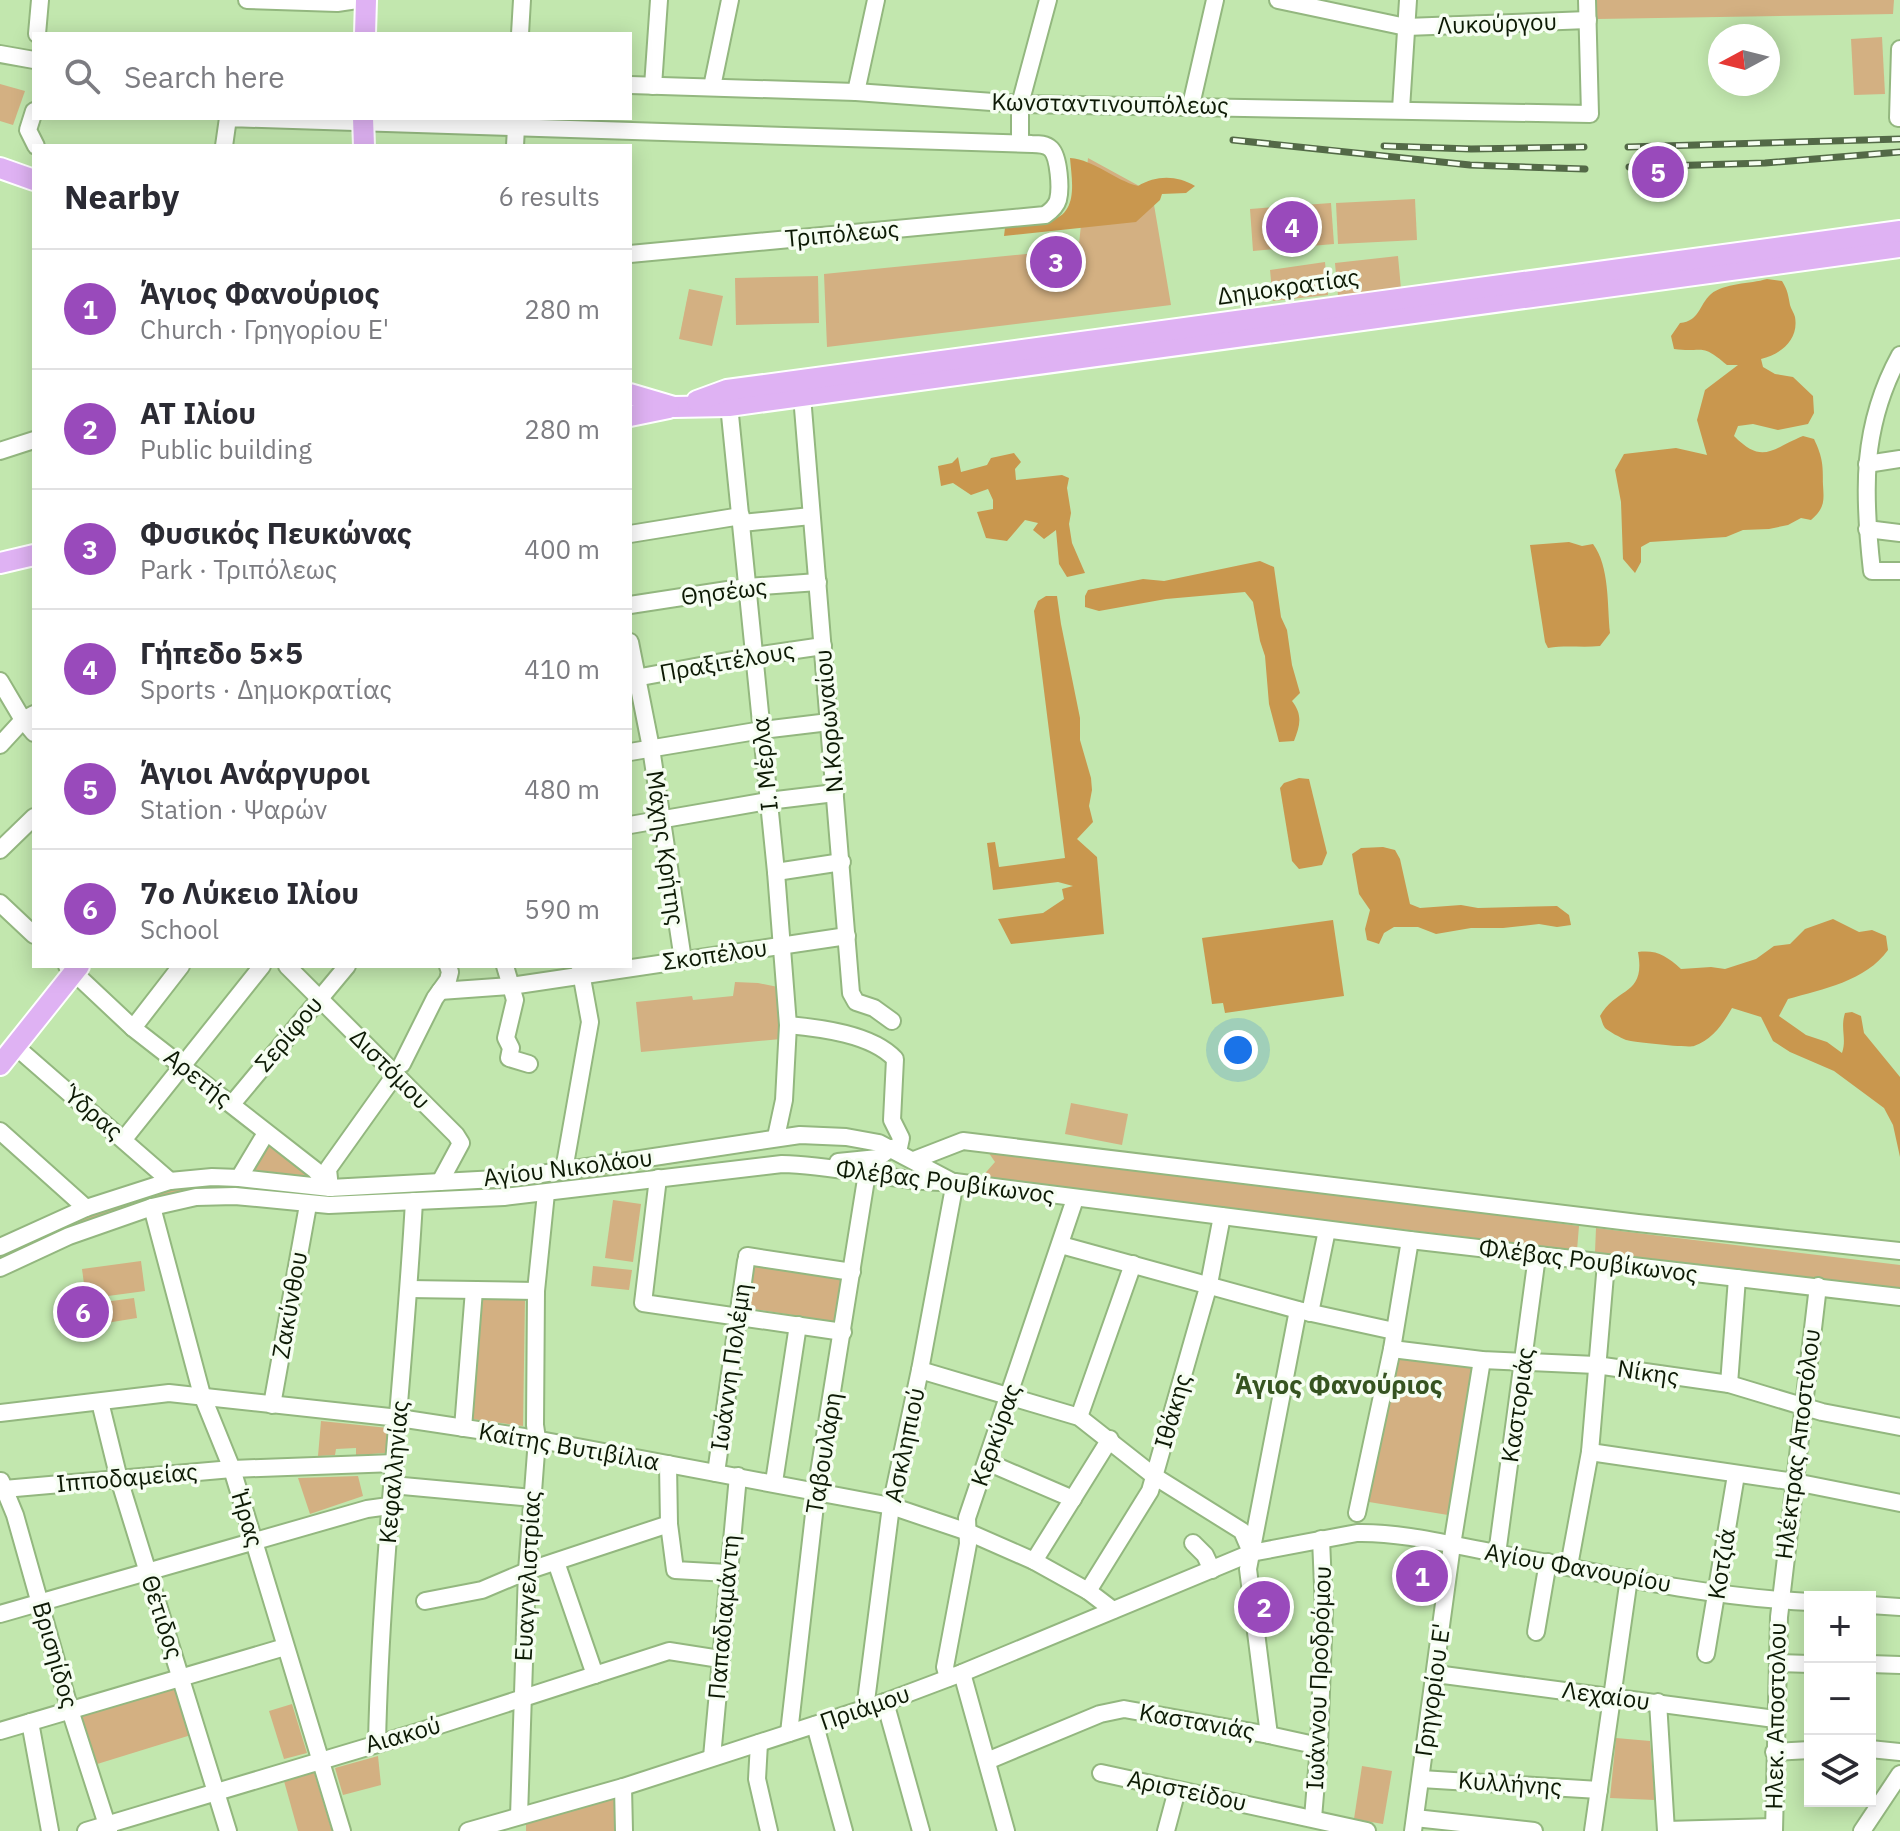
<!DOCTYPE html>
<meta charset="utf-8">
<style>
:root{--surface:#fff;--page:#f7f7f7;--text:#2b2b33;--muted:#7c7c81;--line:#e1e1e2;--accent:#994abb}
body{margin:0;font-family:"IBM Plex Sans",sans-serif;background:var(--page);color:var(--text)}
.controls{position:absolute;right:24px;bottom:24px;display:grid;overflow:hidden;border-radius:0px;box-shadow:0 4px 20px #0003}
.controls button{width:72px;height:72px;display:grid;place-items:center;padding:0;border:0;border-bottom:2px solid var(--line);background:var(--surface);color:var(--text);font:40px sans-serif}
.compass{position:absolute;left:1708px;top:24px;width:72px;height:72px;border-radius:50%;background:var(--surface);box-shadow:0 4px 20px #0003;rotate:263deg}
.you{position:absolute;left:1238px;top:1050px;width:28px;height:28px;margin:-20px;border:6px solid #fff;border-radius:50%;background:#1a73e8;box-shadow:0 0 0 12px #1a73e833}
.badge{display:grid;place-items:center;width:52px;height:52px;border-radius:50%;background:var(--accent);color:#fff;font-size:26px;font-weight:700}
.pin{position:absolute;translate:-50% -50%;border:4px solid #fff;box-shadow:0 2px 8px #0006}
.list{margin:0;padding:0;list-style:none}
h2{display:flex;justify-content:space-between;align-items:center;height:104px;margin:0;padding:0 32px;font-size:34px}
h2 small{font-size:26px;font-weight:400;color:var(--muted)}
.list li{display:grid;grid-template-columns:52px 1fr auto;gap:24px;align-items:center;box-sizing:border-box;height:120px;padding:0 32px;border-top:2px solid var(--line)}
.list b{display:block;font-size:30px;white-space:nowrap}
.list p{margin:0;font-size:26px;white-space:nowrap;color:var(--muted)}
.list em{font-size:26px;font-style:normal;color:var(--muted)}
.icon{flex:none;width:44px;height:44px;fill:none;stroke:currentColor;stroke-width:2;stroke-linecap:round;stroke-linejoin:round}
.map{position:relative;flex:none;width:1900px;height:1831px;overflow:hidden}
.search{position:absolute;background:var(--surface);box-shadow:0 4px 20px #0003;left:32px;top:32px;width:600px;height:88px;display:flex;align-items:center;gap:20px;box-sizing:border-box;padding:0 28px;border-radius:0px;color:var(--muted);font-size:30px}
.panel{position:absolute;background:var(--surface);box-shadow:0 4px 20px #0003;left:32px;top:144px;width:600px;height:824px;border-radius:0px}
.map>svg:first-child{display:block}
.green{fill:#d3b082}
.forest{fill:#c9974e}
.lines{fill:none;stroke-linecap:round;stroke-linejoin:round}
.minor-casing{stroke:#93b77f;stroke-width:20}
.major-casing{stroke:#fff;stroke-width:24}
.minor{stroke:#fff;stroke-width:16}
.major{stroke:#dfb2f3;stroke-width:20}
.rail-casing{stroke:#536947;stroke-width:7}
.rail{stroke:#f6fef2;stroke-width:4;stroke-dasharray:12;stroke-linecap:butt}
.labels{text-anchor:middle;stroke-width:7;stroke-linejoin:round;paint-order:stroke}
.street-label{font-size:24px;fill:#0d1a05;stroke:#f6fef2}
.neighbourhood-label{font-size:26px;font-weight:bold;fill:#365421;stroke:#f6fef2}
</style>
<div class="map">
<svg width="1900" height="1831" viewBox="0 0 1900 1831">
<rect width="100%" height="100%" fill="#c2e7ae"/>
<!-- green -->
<g class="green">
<path d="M1597,0H1894L1893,14L1597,19Z"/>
<path d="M1882,37L1885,94L1854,95L1851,39Z"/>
<path d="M0,84L25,91L13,125L0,121Z"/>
<path d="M1088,158L1152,193L1171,305L827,347L824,274L1067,250L1079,244Z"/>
<path d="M1415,199L1417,240L1338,244L1336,203Z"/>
<path d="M1331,203L1334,244L1253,251L1250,209Z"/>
<path d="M1398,256L1401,289L1338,296L1335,263Z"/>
<path d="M1325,262L1328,295L1273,301L1270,270Z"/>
<path d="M818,276L819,323L736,325L735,278Z"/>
<path d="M689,289L723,296L712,346L679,339Z"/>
<path d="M735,982L758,983L778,987L781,1039L641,1052L636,1002L692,996L693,1000L733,996Z"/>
<path d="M1071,1103L1128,1114L1122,1145L1065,1134Z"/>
<path d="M270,1145L308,1176L254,1170Z"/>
<path d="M754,1145V1151L502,1191L321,1201L185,1192L142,1202L58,1234L0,1262V1252L54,1226L166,1188L207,1182L299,1193Z"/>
<path d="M984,1146L1579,1226L1577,1250L980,1179L995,1162Z"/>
<path d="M613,1200L641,1204L633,1262L605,1258Z"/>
<path d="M1596,1228L1900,1265V1288L1595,1252Z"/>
<path d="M141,1261L145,1291L86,1299L82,1269Z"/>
<path d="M754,1264L844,1277L837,1322L747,1308Z"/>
<path d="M593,1266L632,1270L629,1290L591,1286Z"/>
<path d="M480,1297L525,1298L523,1426L472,1419Z"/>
<path d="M134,1298L137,1318L100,1324L97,1303Z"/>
<path d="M1394,1358L1472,1367L1448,1515L1363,1501Z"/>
<path d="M321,1421L388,1428L386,1453L356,1455V1448L336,1449L335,1455L318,1456Z"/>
<path d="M358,1476L363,1496L310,1514L298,1478Z"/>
<path d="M176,1683L191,1735L94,1765L78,1714Z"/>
<path d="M292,1704L307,1753L284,1759L269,1711Z"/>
<path d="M1616,1738L1650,1741L1655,1800L1610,1798Z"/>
<path d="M378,1756L381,1785L343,1795L335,1768Z"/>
<path d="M1362,1766L1392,1771L1383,1824L1354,1819Z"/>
<path d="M314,1772L332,1831H298L284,1781Z"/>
<path d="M615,1796V1831H526V1824Z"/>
</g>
<!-- forest -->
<g class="forest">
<path d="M1070,158C1095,160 1114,180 1138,186C1156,175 1177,175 1195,186L1186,193L1162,194L1160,200L1136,222L1004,236L1005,228C1019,222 1033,223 1048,221C1079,215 1072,182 1070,158Z"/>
<path d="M1767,279L1782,281C1788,291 1788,295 1790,305C1791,309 1794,313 1795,317C1799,340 1781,354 1761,359L1763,367L1775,374L1793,377L1813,396L1814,413L1808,424L1778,430L1753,424L1738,426L1734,436C1763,465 1771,449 1803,436L1814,439C1823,458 1823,465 1823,485C1824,501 1825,508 1811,520L1801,518L1788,525L1769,529L1743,530L1726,537L1650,542L1641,547V562L1635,573L1623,559L1621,502L1615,470L1624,454L1676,448L1707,455L1697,420L1705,390L1738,365H1727C1700,342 1704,353 1674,349L1671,336L1680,323C1700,321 1698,306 1711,294C1724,283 1750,284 1767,279Z"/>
<path d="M1014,453L1021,462L1015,469L1016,480L1062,475L1069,478L1067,488L1071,513L1069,524L1072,543L1085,573L1067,577L1059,564L1056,530L1044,539L1033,530L1038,523L1025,520L1007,541L986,538L977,512L993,509V500L988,489L971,495L953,483L941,486L938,466L952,463L958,457L961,472L987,465L991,458Z"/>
<path d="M1569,542L1582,546L1593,544C1610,567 1607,605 1610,633L1600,646C1582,648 1566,645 1548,648L1545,642L1530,545Z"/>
<path d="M1260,561L1274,567L1281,617L1287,630L1292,665L1300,693L1292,701C1303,715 1300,726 1294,741L1279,742L1269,704L1265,656L1260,641L1253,602L1245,592L1166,599L1099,611L1085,607V596L1088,590L1143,579L1164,581Z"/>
<path d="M1046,596H1057L1061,624L1080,718V740L1091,778L1092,790L1089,806L1093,822L1077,839L1097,857L1104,934L1011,944L998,919L1043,913L1064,899L1062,889L1073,886L1058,882L993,890L987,843L995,842L999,867L1065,858L1034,611L1038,601Z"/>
<path d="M1299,778L1309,779L1327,853L1322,865L1299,869L1292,861L1280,788L1284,783Z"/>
<path d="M1383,847L1395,850L1400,859L1410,904L1420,908L1461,905L1478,908L1557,906L1569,915L1571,925L1557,927L1539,924L1503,928H1471L1436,934L1418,927H1394L1384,933L1379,944L1367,940L1365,929L1370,910L1359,894L1352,854L1361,848Z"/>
<path d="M1833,919L1859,932L1872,930L1886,936L1888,950C1866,981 1823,989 1788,999L1779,1016L1806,1035L1827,1042L1842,1053C1847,1038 1840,1029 1845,1013L1852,1012L1861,1016L1864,1033L1900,1077V1157L1893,1125L1884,1108L1834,1071L1790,1052L1773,1041L1761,1017L1732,1008C1723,1024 1712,1040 1694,1046C1688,1048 1632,1042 1626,1040C1621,1038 1608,1031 1605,1028C1602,1024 1602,1020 1600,1016C1617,986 1646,996 1638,952C1658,950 1666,956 1681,969L1711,967L1725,969L1756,959L1774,946L1790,944L1805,929Z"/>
<path d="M1333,920L1344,996L1225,1013L1223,1003L1212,1004L1202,938Z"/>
</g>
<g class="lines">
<defs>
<g id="minor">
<path d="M247,0L337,3L357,0"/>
<path d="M1278,0L1406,27L1588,20"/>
<path d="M37,34L40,0"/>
<path d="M520,34L522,0"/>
<path d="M1900,49L1898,118H1900"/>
<path d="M0,54L34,60"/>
<path d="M630,85L856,92L1020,104L1590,114L1587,0"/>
<path d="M653,86L659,0"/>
<path d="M712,87L730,0"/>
<path d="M856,92L876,0"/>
<path d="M1191,105L1215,0"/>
<path d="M1401,109L1408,0"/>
<path d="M34,111L28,130L36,146"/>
<path d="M1020,143V104L1048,0"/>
<path d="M224,146L228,118L1032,144C1039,144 1046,144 1051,149C1059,157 1061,189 1058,200C1056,207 1051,211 1045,215L630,254"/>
<path d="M515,146L516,127"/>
<path d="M1900,355C1861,426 1863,492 1872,571H1900"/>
<path d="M728,395L776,872L788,1025L784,1100L776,1137"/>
<path d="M802,396L851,993L856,1002L874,1008L892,1021"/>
<path d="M0,451L34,440"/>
<path d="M1867,464L1900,459"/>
<path d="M742,523L811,516"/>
<path d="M1867,529L1900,533"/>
<path d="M630,534L741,516"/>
<path d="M630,605L747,587L818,582"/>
<path d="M630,642L651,748L683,960"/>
<path d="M630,679L754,656L823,646"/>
<path d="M0,681L23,720L34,733"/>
<path d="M0,745L23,720L34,714"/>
<path d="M630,752L762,730L829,722"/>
<path d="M630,825L768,801L835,793"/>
<path d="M0,850L34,817"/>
<path d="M776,872L842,862"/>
<path d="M0,903L34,935"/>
<path d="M67,966L133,1028L315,1170L330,1188"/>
<path d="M287,966L456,1135L461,1143L440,1182"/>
<path d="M505,966L515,1000L506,1038L511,1048L509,1058L529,1064"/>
<path d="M440,991L511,986L847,936"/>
<path d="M788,1025C820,1028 872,1034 895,1059L892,1120L901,1138L898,1152"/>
<path d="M133,1028L181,966"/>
<path d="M15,1046L170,1181"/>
<path d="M402,1064L435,998L448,980L450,972L448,966"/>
<path d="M232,1104L347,966"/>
<path d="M0,1131L86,1208"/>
<path d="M124,1139L262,966"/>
<path d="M914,1160L963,1141L1638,1223L1900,1251"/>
<path d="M838,1162L878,1158L891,1148"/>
<path d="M564,1170L590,1022L580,967"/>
<path d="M239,1178L266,1133"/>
<path d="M658,1178L643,1303L843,1332"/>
<path d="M330,1188L328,1169L395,1075"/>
<path d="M152,1207L202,1395L232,1469L342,1831"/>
<path d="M1061,1245L1298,1310L1394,1331"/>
<path d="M0,1247L86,1208L170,1181L212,1177L239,1178L330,1188L514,1178L800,1135L846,1137L879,1143L953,1182"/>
<path d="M747,1256L852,1272"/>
<path d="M0,1268L69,1236L152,1207L196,1197L235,1196L329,1205L504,1197L782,1164C840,1165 896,1183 955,1182L1410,1240L1900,1297"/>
<path d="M409,1289L536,1291"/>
<path d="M1310,1313L1327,1230"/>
<path d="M1392,1349L1482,1360L1596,1365L1729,1384L1822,1412L1900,1427"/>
<path d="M920,1370L1079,1417L1154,1476L1242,1531L1251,1552"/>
<path d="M1729,1384L1737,1278"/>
<path d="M100,1402L119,1479L228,1831"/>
<path d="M272,1405L308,1205"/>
<path d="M0,1413L169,1393L399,1418L524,1437L891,1506L968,1532L1034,1561L1088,1591L1113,1610"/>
<path d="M1079,1417L1133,1264"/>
<path d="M463,1428L474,1290"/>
<path d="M1590,1452L1795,1482L1900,1503"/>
<path d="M987,1462L1073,1499"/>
<path d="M668,1464L669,1524L675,1570L728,1573"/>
<path d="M716,1473L746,1261"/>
<path d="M1,1481L15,1515L70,1710L109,1831"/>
<path d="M774,1482L798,1325"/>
<path d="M392,1485L533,1498"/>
<path d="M4,1489L232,1469L395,1463"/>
<path d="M1357,1513L1392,1349L1410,1240"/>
<path d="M1193,1543L1205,1555L1212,1570"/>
<path d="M1497,1554L1537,1256"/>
<path d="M1034,1561L1110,1439"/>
<path d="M556,1562L595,1675"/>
<path d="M1569,1566L1590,1452L1606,1263"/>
<path d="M1088,1591L1150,1491L1209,1284L1222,1216"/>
<path d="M425,1601L482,1590L527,1571L669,1524"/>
<path d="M1870,1605L1900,1607"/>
<path d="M0,1614L367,1509L389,1506"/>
<path d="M1536,1632L1548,1562"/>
<path d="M1706,1654L1736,1475"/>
<path d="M1778,1663L1810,1664"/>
<path d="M1870,1664L1900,1665"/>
<path d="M962,1673L1006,1831"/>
<path d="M1436,1674L1775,1719"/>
<path d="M948,1678L945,1667L968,1544L967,1518L1075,1199"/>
<path d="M885,1702L921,1831"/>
<path d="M1658,1702L1666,1831"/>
<path d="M865,1709L891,1506L920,1370L955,1182"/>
<path d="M30,1722L50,1831"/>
<path d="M815,1725L844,1831"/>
<path d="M0,1731L285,1647"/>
<path d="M789,1733L818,1479L867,1173"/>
<path d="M1269,1735L1248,1569L1298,1310"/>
<path d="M377,1743C381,1561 404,1382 414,1201"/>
<path d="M759,1743L757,1779L769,1831"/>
<path d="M1870,1749L1900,1752"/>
<path d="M1774,1752L1810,1750"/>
<path d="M712,1757L738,1476"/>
<path d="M987,1761L1100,1714L1124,1709L1269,1735L1319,1746"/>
<path d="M1101,1773L1367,1831"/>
<path d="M1421,1779L1599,1790"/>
<path d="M623,1787L624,1831"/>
<path d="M519,1816L527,1571L537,1439L535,1425L536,1291L546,1193"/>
<path d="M1313,1818L1319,1746L1324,1609L1321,1539"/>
<path d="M1415,1818L1534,1831"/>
<path d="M1666,1830L1774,1827"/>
<path d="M86,1831L421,1731L669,1651L720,1659"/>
<path d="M468,1831L623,1787L885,1702L962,1673L1251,1553L1357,1533C1403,1532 1451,1545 1496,1553C1600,1573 1705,1597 1810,1602"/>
<path d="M1166,1831L1177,1790"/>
<path d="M1413,1831L1452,1545L1482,1360"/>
<path d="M1593,1831L1629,1578"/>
<path d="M1774,1831L1779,1617L1818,1286"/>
<path d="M1862,1831L1900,1774"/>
</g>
<g id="major">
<path d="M365,34L366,0"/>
<path d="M363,118L364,146"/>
<path d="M0,168L34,180"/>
<path d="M630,394L674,407L729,406L1900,247"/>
<path d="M697,401L727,390L1900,231"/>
<path d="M630,416L669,408"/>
<path d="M0,563L34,555"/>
<path d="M0,1065L79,966"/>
</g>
</defs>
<!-- minor casing -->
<use href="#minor" class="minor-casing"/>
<!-- major casing -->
<use href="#major" class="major-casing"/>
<!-- minor -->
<use href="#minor" class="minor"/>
<!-- major -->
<use href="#major" class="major"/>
<defs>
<g id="rail">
<path d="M1233,140L1470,165L1585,169"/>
<path d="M1384,146L1471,149L1584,147"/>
<path d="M1628,147L1900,139"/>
<path d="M1629,167L1765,163L1900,152"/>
</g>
</defs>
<!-- rail casing -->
<use href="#rail" class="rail-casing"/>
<!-- rail -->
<use href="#rail" class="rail"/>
</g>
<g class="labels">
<!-- street labels -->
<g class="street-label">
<text transform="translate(1497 24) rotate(-2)" y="8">Λυκούργου</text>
<text transform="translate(1110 104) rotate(1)" y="8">Κωνσταντινουπόλεως</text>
<text transform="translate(842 234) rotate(-5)" y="8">Τριπόλεως</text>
<text transform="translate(1288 287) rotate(-8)" y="8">Δημοκρατίας</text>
<text transform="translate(724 592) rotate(-7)" y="8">Θησέως</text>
<text transform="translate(727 662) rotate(-10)" y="8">Πραξιτέλους</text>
<text transform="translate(829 721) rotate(-95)" y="8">Ν.Κορωναίου</text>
<text transform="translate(765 764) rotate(-96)" y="8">Ι. Μέρλα</text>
<text transform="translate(665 848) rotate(82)" y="8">Μάχης Κρήτης</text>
<text transform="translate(715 955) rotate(-8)" y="8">Σκοπέλου</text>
<text transform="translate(289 1034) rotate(-50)" y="8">Σερίφου</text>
<text transform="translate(390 1069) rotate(45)" y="8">Διστόμου</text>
<text transform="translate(198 1078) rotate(38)" y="8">Αρετής</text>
<text transform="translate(93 1113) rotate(40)" y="8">Ύδρας</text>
<text transform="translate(568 1168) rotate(-7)" y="8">Αγίου Νικολάου</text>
<text transform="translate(945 1182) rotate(7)" y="8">Φλέβας Ρουβίκωνος</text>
<text transform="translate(1588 1261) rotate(7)" y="8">Φλέβας Ρουβίκωνος</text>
<text transform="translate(290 1305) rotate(-80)" y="8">Ζακύνθου</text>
<text transform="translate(731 1367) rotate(-82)" y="8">Ιωάννη Πολέμη</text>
<text transform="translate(1648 1373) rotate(8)" y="8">Νίκης</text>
<text transform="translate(1518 1405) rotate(-82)" y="8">Καστοριάς</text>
<text transform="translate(1173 1411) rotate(-74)" y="8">Ιθάκης</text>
<text transform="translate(996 1435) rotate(-71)" y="8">Κερκύρας</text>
<text transform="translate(1798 1444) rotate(-83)" y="8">Ηλέκτρας Αποστόλου</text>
<text transform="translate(905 1445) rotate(-78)" y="8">Ασκληπιού</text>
<text transform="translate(569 1447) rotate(10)" y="8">Καίτης Βυτιβίλια</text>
<text transform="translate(824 1453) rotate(-81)" y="8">Ταβουλάρη</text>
<text transform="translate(394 1472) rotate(-85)" y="8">Κεφαλληνίας</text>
<text transform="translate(127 1478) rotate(-5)" y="8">Ιπποδαμείας</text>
<text transform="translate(247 1519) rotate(73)" y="8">Ήρας</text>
<text transform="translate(1722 1564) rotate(-81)" y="8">Κοτζιά</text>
<text transform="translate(1578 1568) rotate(10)" y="8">Αγίου Φανουρίου</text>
<text transform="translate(528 1576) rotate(-87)" y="8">Ευαγγελιστρίας</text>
<text transform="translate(162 1617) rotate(72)" y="8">Θέτιδος</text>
<text transform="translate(724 1617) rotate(-85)" y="8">Παπαδιαμάντη</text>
<text transform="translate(55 1655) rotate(74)" y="8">Βρισηίδος</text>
<text transform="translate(1319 1678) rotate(-88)" y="8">Ιωάννου Προδρόμου</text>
<text transform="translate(1433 1690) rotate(-82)" y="8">Γρηγορίου Ε'</text>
<text transform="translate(1606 1696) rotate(8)" y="8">Λεχαίου</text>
<text transform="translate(865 1708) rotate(-19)" y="8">Πριάμου</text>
<text transform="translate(1776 1716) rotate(-89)" y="8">Ηλεκ. Αποστολου</text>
<text transform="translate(1197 1722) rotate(10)" y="8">Καστανιάς</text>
<text transform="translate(403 1735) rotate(-16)" y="8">Αιακού</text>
<text transform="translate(1510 1784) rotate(4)" y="8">Κυλλήνης</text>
<text transform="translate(1187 1791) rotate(12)" y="8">Αριστείδου</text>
</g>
<!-- neighbourhood labels -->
<g class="neighbourhood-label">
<text x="1339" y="1394">Άγιος Φανούριος</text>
</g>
</g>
</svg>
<div class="controls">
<button>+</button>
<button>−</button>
<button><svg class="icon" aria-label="layers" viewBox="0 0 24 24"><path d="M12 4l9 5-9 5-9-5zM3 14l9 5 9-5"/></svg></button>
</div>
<svg class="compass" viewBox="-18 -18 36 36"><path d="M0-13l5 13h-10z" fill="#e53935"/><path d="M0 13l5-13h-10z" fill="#7c7c81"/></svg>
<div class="you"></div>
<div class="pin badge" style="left:1422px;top:1576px">1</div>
<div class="pin badge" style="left:1264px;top:1607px">2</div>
<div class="pin badge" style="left:1056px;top:262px">3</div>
<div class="pin badge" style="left:1292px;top:227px">4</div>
<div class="pin badge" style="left:1658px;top:172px">5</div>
<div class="pin badge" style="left:83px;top:1312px">6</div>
<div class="search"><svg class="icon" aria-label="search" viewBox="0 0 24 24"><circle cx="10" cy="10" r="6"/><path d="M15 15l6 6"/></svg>Search here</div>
<section class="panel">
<h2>Nearby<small>6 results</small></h2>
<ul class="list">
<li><span class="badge">1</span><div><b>Άγιος Φανούριος</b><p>Church · Γρηγορίου Ε'</p></div><em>280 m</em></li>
<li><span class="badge">2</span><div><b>ΑΤ Ιλίου</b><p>Public building</p></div><em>280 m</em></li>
<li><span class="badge">3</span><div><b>Φυσικός Πευκώνας</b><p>Park · Τριπόλεως</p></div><em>400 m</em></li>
<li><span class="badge">4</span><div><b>Γήπεδο 5×5</b><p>Sports · Δημοκρατίας</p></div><em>410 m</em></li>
<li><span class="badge">5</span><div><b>Άγιοι Ανάργυροι</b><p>Station · Ψαρών</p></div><em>480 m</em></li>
<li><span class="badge">6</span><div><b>7ο Λύκειο Ιλίου</b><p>School</p></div><em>590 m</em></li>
</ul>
</section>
</div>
